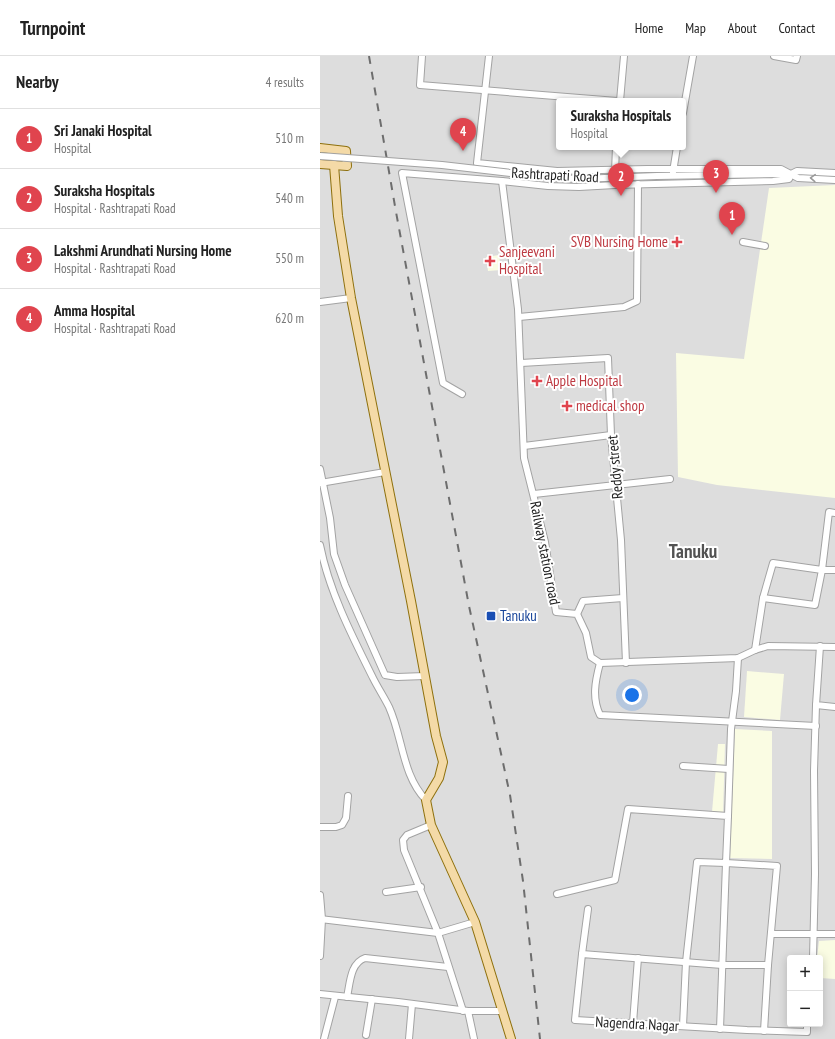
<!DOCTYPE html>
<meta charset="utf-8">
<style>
:root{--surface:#fff;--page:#f6f6f6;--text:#222;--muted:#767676;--line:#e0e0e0;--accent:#bd2312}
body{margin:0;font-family:"PT Sans Narrow",sans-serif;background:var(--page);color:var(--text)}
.controls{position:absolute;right:12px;bottom:12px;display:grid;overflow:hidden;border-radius:4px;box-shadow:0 2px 10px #0003}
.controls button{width:36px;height:36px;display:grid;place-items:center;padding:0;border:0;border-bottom:1px solid var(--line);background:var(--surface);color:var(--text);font:20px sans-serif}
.you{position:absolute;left:312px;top:639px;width:14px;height:14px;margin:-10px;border:3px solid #fff;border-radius:50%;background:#1a73e8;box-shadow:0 0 0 6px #1a73e833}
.badge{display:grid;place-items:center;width:26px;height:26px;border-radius:50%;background:var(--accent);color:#fff;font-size:13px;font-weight:700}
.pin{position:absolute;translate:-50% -33px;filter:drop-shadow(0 1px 2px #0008)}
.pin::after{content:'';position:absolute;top:21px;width:14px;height:12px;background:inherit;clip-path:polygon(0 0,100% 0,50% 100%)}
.popup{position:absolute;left:236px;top:42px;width:130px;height:52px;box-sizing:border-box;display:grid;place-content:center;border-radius:4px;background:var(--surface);filter:drop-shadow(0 1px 3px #0005);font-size:13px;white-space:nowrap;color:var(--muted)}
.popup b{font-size:15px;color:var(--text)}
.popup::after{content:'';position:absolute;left:50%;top:100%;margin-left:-8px;border:8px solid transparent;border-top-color:var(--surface)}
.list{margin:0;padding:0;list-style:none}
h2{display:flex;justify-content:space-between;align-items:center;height:52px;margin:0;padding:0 16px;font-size:17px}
h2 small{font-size:13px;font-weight:400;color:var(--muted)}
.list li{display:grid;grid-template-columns:26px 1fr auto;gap:12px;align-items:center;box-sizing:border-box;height:60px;padding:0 16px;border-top:1px solid var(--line)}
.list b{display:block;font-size:15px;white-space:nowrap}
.list p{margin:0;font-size:13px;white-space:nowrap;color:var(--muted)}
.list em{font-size:13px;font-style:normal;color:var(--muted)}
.map{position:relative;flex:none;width:515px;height:983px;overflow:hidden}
header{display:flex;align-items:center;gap:24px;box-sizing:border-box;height:56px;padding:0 20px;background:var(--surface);border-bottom:1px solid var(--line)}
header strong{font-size:19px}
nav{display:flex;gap:22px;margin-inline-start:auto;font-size:14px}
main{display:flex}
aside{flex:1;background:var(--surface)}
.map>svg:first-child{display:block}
.residential{fill:#ddd;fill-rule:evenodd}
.education{fill:#fafce3}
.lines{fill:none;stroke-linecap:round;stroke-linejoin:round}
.minor-casing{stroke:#a3a3a3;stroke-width:8}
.major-casing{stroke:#8e700d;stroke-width:10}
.minor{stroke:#fff;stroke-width:6}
.major{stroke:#f4daa7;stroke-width:8}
.rail{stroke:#6d6d6d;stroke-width:2;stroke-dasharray:8 8;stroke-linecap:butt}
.minor-bridge-casing{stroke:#a3a3a3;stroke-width:8;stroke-linecap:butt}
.minor-bridge{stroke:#fff;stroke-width:6}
.oneway{stroke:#9a9a9a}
.health-dot{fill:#e0444e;stroke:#fff;stroke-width:1.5}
.transit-dot{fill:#1a4fb4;stroke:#fff;stroke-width:1.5}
.labels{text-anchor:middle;stroke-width:4;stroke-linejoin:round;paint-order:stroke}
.street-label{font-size:15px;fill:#1f1f1f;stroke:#fff}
.health-label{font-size:15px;fill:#be3a42;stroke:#fff;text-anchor:start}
.transit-label{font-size:15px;fill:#164399;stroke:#fff;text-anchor:start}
.district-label{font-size:19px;font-weight:bold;fill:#525252;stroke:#fff}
</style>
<header>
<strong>Turnpoint</strong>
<nav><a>Home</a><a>Map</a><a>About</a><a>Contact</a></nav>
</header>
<main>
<aside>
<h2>Nearby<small>4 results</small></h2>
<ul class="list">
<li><span class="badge" style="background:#e0444e">1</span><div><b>Sri Janaki Hospital</b><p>Hospital</p></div><em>510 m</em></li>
<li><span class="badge" style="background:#e0444e">2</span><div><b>Suraksha Hospitals</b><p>Hospital · Rashtrapati Road</p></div><em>540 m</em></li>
<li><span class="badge" style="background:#e0444e">3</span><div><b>Lakshmi Arundhati Nursing Home</b><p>Hospital · Rashtrapati Road</p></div><em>550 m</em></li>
<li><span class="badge" style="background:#e0444e">4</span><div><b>Amma Hospital</b><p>Hospital · Rashtrapati Road</p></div><em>620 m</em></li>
</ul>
</aside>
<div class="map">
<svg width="515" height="983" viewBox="0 0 515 983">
<rect width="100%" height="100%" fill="#efede7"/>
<!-- residential -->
<path class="residential" d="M0,0H515V983H0ZM239,45H363V91H239ZM470,902H500V968H470Z"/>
<!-- education -->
<g class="education">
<path d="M515,129V442L397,429L358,421L356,297L424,303L449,132Z"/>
<path d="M179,199L181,214L168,215L166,201Z"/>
<path d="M427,615L464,618L460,664L424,661Z"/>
<path d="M415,673L452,675V803L410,802Z"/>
<path d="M398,688H405L403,760L392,756Z"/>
<path d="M515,884V923L500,922V902H497L499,885Z"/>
</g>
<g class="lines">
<defs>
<g id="minor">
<path d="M102,0L100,29L297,45"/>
<path d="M169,0L157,107L237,115L327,113H461L478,122L515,124"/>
<path d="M454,0L476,4L477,0"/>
<path d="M300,45L304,0"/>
<path d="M363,57L373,0"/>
<path d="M295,116L296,91"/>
<path d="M353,116L357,91"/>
<path d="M234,122L259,123L337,120L460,118H471L477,115L515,117"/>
<path d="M182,125L198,253L204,402L225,486L236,556L257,558L266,577L271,601L280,607L418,602L435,594L448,590L515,591"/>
<path d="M423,186L445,190"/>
<path d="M0,246L31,242"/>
<path d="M199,261L304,251L317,245L318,128"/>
<path d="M201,307L288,302L291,379L301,484L306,607"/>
<path d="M142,338L123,327L82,117L182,125L228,130L259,131L295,129L453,125L469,123L471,118"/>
<path d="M204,390L291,379"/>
<path d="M0,413L10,462L14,498L25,529L65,619L77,621L105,620"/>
<path d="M0,427L65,416"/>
<path d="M214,438L350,423"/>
<path d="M0,489C9,535 32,580 53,622C58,632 64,641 69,651C83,682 82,719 106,744"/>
<path d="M443,542L495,549L502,514H515"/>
<path d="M257,558L263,545L303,542"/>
<path d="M500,590L496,649L515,651"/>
<path d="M435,594L443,542L453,507L502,514L509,456L515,457"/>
<path d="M280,607C275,626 272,642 280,659L496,670"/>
<path d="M363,710L409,713"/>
<path d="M408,760L411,673L416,635L418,602"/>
<path d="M111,769L87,779L83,784L84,794L118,877L143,955"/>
<path d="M0,771H16L22,769L26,762L28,740"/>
<path d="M66,836L101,831"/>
<path d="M237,838L295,824L308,753L408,760L406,807L377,806L366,906L363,970"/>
<path d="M0,839L2,863L0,900"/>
<path d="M0,863L118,877L155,866"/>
<path d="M451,878H515"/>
<path d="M262,898L268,853"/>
<path d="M493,902L495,818L494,715L496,649"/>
<path d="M448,909H402L262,898L255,964L427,974L487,976V968"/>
<path d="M0,938L78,946L148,955H183"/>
<path d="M27,941C30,928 30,907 45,902L128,911"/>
<path d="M148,955L154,983"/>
<path d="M313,967L318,902"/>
<path d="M400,973L406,807L457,810L448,909L444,975"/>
<path d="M46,979L52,943"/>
<path d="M4,983L15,941"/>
<path d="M89,983L92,948"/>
</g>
<g id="major">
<path d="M0,92L26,95L27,110L0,108"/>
<path d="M14,109L18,160L31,242L91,545L116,680L123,706L119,722L106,744L111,769L155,866L191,983"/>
</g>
</defs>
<!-- minor casing -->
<use href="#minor" class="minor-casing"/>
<!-- major casing -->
<use href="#major" class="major-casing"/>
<!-- minor -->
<use href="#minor" class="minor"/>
<!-- major -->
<use href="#major" class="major"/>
<!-- rail -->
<path class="rail" d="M49,0L76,156L149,550L190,739L203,825L220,983"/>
<defs>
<path id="minor-bridge" d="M0,100L122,109L234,122"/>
</defs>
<!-- minor-bridge casing -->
<use href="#minor-bridge" class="minor-bridge-casing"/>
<!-- minor-bridge -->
<use href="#minor-bridge" class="minor-bridge"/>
</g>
<!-- one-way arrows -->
<defs><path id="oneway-chevron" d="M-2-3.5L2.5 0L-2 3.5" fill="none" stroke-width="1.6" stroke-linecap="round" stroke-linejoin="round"/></defs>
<use class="oneway" href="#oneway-chevron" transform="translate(493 122) rotate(-177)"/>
<!-- markers -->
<g class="health-dot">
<path d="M355 180h4v4h4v4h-4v4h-4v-4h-4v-4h4z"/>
<path d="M168 199h4v4h4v4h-4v4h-4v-4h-4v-4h4z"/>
<path d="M215 319h4v4h4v4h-4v4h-4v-4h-4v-4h4z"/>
<path d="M245 344h4v4h4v4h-4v4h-4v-4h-4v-4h4z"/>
</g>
<rect class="transit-dot" x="166" y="555" width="10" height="10" rx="2"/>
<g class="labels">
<!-- street labels -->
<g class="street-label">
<text transform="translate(235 119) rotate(3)" y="5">Rashtrapati Road</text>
<text transform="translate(295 411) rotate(-95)" y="5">Reddy street</text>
<text transform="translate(225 497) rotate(79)" y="5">Railway station road</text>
<text transform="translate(317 968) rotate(3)" y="5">Nagendra Nagar</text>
</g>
<!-- health labels -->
<g class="health-label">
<text x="348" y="191" text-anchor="end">SVB Nursing Home</text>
<text x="179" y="201">Sanjeevani<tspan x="179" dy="17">Hospital</tspan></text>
<text x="226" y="330">Apple Hospital</text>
<text x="256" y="355">medical shop</text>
</g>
<!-- transit labels -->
<g class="transit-label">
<text x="180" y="565">Tanuku</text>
</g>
<!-- district labels -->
<g class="district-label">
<text x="373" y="502">Tanuku</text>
</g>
</g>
</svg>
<div class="controls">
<button>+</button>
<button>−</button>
</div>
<div class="you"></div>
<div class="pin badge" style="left:412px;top:179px;background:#e0444e">1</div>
<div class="pin badge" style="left:301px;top:140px;background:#e0444e">2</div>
<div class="popup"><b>Suraksha Hospitals</b>Hospital</div>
<div class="pin badge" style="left:396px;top:137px;background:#e0444e">3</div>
<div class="pin badge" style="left:143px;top:95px;background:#e0444e">4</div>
</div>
</main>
